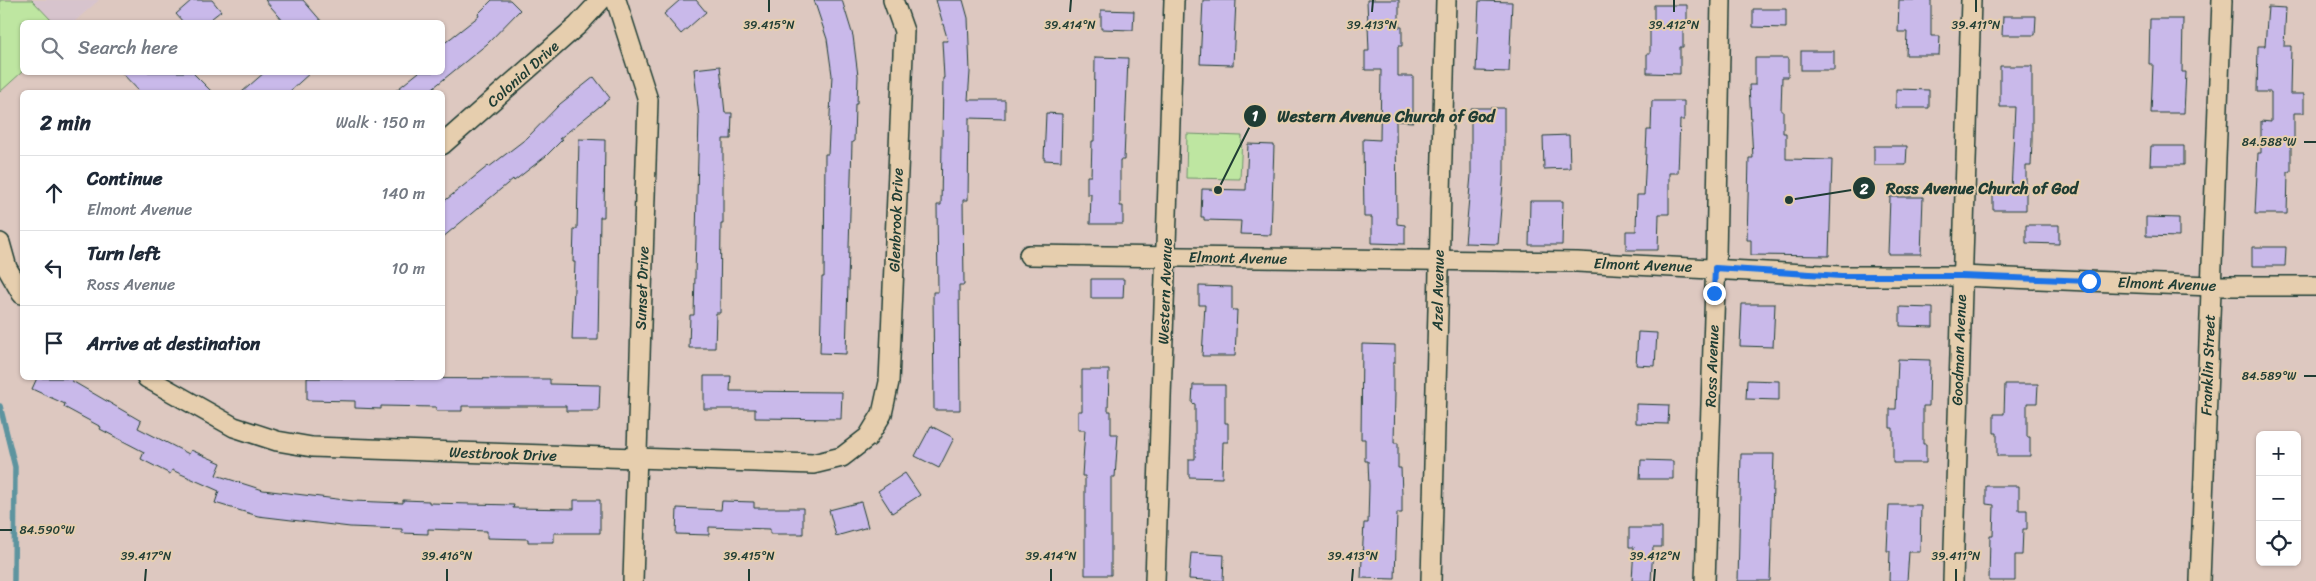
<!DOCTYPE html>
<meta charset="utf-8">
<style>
:root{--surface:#fff;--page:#f6f6f7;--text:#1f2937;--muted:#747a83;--line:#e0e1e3}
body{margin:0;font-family:Sriracha,sans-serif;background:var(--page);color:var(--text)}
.controls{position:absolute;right:15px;bottom:15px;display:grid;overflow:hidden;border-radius:8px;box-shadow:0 1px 4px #0004}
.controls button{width:45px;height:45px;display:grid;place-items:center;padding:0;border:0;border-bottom:1px solid var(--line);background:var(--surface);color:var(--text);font:25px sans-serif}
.stop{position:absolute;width:15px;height:15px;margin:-11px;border:4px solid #1a73e8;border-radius:50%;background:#fff}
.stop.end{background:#1a73e8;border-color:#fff;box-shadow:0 1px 5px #0008}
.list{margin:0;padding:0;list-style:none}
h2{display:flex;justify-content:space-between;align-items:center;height:65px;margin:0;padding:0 20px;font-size:21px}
h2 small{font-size:16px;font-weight:400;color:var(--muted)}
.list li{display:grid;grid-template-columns:32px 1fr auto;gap:15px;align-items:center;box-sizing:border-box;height:75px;padding:0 20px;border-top:1px solid var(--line)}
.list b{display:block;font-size:19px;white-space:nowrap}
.list p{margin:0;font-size:16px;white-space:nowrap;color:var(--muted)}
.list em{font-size:16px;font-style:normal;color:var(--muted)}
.icon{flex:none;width:28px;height:28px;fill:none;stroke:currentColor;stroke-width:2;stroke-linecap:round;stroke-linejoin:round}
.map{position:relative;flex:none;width:2316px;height:581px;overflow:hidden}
.search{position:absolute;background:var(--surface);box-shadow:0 1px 4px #0004;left:20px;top:20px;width:425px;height:55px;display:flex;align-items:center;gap:12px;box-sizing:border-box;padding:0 18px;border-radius:8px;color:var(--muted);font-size:19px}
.panel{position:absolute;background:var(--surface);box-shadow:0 1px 4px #0004;left:20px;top:90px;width:425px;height:290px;border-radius:8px}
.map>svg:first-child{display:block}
.built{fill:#d7c4cd}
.grass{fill:#bee6a1;stroke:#6e926a}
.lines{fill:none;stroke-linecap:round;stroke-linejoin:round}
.stream{stroke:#5d949f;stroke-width:5.5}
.building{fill:#c9b9ea;stroke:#1f3d34}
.minor-casing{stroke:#1f3d34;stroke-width:22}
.minor{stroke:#e6ceae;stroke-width:19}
.route{stroke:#1a73e8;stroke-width:6}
.ticks{fill:none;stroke:#1f3d34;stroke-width:2}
.labels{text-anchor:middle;stroke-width:4;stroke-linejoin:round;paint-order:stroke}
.street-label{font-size:15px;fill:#1f3d34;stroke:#e6ceae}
.ticks-label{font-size:12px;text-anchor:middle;fill:#1f3d34;stroke:#e6ceae;stroke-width:4;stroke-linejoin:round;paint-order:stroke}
.leader{fill:none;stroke:#1f3d34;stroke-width:2}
.callout-dot{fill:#1f3d34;stroke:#e6ceae;stroke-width:2}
.mark-label{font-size:15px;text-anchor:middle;font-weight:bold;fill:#fff}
.callout-label{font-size:16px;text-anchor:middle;font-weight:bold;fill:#1f3d34;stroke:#e6ceae;stroke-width:4;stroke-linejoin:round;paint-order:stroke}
</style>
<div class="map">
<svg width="2316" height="581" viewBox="0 0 2316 581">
<rect width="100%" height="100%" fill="#ddc8c0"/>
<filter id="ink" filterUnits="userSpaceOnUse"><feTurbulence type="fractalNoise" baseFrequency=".02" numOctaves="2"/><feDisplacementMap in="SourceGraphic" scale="10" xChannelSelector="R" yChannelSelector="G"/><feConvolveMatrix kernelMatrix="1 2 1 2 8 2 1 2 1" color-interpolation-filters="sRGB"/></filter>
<g filter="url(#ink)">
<!-- built -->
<path class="built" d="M32,0H99L74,22H53Z"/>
<!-- grass -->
<g class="grass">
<path d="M0,0H32L53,22H22V72L0,92Z"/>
<path d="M1187,134L1242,136L1240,179L1186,178Z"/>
</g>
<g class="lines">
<!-- stream -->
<path class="stream" d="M0,406L15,467L14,581"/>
</g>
<!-- building -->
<g class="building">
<path d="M192,0H212L221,11L207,22H183L176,14Z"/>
<path d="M265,0H303L322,22H284Z"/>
<path d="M492,0H510L520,10L487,44L428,92H394L419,72H442V45L479,16L478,14Z"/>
<path d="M680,0H696L706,12L681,34L664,14Z"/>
<path d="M814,0H842L853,36L858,76L857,104H855L854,142H852L846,354L820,353L822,277H824L825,154H828L832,75L827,39Z"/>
<path d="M936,0H963L968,18L970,72L968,100H1005V119L969,118L968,200H963L964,285H959L960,410H934L933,292H938L937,205H941L943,78H944L942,41H948Z"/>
<path d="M1203,0H1236L1233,65L1200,64Z"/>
<path d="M1367,0H1399V27H1402V46H1398V76H1413V122L1396,121L1397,224L1405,225V244L1372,243V217H1364L1363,139L1380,140L1381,70H1365V51H1369Z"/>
<path d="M1899,0H1931V36H1940L1939,55H1906L1907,32H1898Z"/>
<path d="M1479,1L1512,2L1509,72L1476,71Z"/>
<path d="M1654,5H1687V24H1683V47H1680V74L1647,73V54H1650V28H1654Z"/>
<path d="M2268,7L2286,8L2284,46H2291L2290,94H2304V113H2294V141H2291V172H2288L2287,214H2255L2258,153H2261V121L2271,122V92H2257L2258,46H2265Z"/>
<path d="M1753,9H1786V28L1753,27Z"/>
<path d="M1101,10L1134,11L1133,30L1101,29Z"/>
<path d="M2003,16H2036L2035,35H2002Z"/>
<path d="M2150,19H2183L2182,72H2186L2184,113H2151L2153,64H2149Z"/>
<rect x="1801" y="51" width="33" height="19"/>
<path d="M1095,57L1128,58L1124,160H1120V206H1123V224H1090L1091,194H1087V176H1091L1092,141H1094Z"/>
<path d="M1755,58H1788V77H1782L1781,111H1783V133H1786V159L1832,160L1829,256L1751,255V240H1747L1749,158H1753L1749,85H1755Z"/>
<path d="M720,66L725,113H732L731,139H723V224H721L720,313H716L715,348H689L690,315H694L699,117L694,69Z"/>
<path d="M2000,66H2032V140L2031,166H2026V210H1993V191H2011L2015,107H2000Z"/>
<path d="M121,72H192L212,92H140Z"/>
<path d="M265,72H311L289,92H242Z"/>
<path d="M594,77L610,98L559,139H563L546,156L514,181L513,179L442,238V203L488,166L489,167L527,138L560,104Z"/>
<path d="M1896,89L1929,90V108H1896Z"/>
<path d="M1652,101H1684V120H1680L1678,173H1669V214H1659L1658,250H1626V231H1636L1637,195H1644L1647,130H1651Z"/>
<path d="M1471,108H1504V171L1498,244L1465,243L1471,175Z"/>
<path d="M1046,113L1062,114L1061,161L1044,160Z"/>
<path d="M1569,135L1570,168L1544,169L1543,136Z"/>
<path d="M579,139L605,140L604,217H600L598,340H572L575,262H573L574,229H577Z"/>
<path d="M1248,144L1274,145L1271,235L1240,234L1241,221L1204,220V217H1201L1202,189L1246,190Z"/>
<path d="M1874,146H1907L1906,165H1874Z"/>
<path d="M2151,146H2184V165H2150Z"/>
<path d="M1890,197H1923L1921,254H1888Z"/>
<path d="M1530,201H1563L1562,245H1529Z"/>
<path d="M2146,217L2179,218V237L2146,236Z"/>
<path d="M2026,225H2059V244L2026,243Z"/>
<path d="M2252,247H2286L2285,266H2252Z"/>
<path d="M1091,279H1124L1123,298H1091Z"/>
<path d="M1199,286L1232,287V310H1237L1235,356H1202L1205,305H1199Z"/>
<path d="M1742,304H1775L1773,347L1740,346Z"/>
<path d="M1900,307L1933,308V327L1900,326Z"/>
<path d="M1638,332L1657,333L1655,366L1636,365Z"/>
<path d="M1362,344L1395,345V363H1393V392H1395L1394,443H1398V468H1401L1402,494V513H1397L1395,579L1361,578L1364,523H1368L1369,486L1368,461H1365V439H1361Z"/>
<path d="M1898,359L1930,360L1929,406H1923V444H1926V463H1893V428H1890V409H1896Z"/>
<path d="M1082,370H1109L1108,411H1111V434H1118L1115,477H1111V575H1085V476H1082L1085,430H1078V411H1082Z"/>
<path d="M704,376H731L730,391L842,392L841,419L755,418V409H704Z"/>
<path d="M37,378H73L72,381L141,421L138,428L189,454L191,450L221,463L216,475L263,490L353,501L403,503V500L429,501V503L514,505L513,508L574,509V500H600V533H554V542H528V539L487,538V531L428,529V534L402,533V529L350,527L258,516L215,503L219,491L172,470L170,474L141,459L144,452L100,429L101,427L64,407L65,404L32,389Z"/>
<path d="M307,378L550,379V384L600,385L599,411H566V406H462V411H436V407L381,406V409L355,408V401L307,400Z"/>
<path d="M1747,380L1779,381V400L1746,399Z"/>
<path d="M2005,384H2038L2037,403H2027V437H2030V456H1997V433H1994V414H2004Z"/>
<path d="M1193,385H1225V423H1228V442H1223L1222,478L1189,477V459H1195V404L1192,403Z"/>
<path d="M1636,404L1669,405L1668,424L1636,423Z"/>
<path d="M931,426L954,438L939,468L915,456Z"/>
<path d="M1741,454H1774L1770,581H1738Z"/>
<path d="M1641,460L1673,461V479H1640Z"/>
<path d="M905,473L920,495L892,513L878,491Z"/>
<path d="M1986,486H2019V510H2027V529H2023L2022,555H2015V581H1989L1990,536H1993L1994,505L1986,504Z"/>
<path d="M722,501L754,502V508H803V534H770V529L709,527V535L676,534L677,508L721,510Z"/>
<path d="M861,502L868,527L836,536L829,510Z"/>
<path d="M1889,505H1921L1920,552H1909L1907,581H1889L1890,551H1887Z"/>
<path d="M1629,528H1662V547H1653L1651,581H1632L1634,547H1629Z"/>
<path d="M1191,553L1224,555L1223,581L1189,579Z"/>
</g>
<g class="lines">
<defs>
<g id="minor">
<path d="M616,0L648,100L633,581"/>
<path d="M442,145L578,25L601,0"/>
<path d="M0,243L7,268L22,294"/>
<path d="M1029,255L1577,262L1841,276H1961L2211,286H2316"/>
<path d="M147,378L234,427L277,441L312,447L813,464L842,457L868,437L882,414L889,382L904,31L893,0"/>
<path d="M1155,581L1174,0"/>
<path d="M1431,581L1446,0"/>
<path d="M1705,581L1716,258L1721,0"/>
<path d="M1953,581L1971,0"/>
<path d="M2200,581L2222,0"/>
</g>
</defs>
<!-- minor casing -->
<use href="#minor" class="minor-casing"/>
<!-- minor -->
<use href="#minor" class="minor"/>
</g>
</g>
<g class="lines" filter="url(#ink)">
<!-- route -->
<path class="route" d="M1714,293L1715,268L1841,276H1961L2089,281"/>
</g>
<!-- ticks -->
<path class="ticks" d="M769,12V0M1070,12L1071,0M1372,12L1373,0M1674,12V0M1976,12V0M2304,142H2316M2304,376H2316M0,530H12M145,581L146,569M447,581V569M749,581V569M1051,581V569M1352,581L1353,569M1654,581L1655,569M1956,581V569"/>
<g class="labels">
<!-- street labels -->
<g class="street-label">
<text transform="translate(523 74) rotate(-42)" y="5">Colonial Drive</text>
<text transform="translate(896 220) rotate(-88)" y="5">Glenbrook Drive</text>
<text transform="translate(1238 258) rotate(1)" y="5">Elmont Avenue</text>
<text transform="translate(1643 265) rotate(2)" y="5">Elmont Avenue</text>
<text transform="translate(2167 284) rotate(2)" y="5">Elmont Avenue</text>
<text transform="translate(642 288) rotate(-88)" y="5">Sunset Drive</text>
<text transform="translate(1438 290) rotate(-89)" y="5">Azel Avenue</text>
<text transform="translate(1165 291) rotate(-88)" y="5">Western Avenue</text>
<text transform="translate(1959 350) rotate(-88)" y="5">Goodman Avenue</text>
<text transform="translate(2208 365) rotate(-88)" y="5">Franklin Street</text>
<text transform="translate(1712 366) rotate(-88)" y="5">Ross Avenue</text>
<text transform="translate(503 454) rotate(2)" y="5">Westbrook Drive</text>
</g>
</g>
<g class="ticks-label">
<text x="769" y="29">39.415°N</text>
<text x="1070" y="29">39.414°N</text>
<text x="1372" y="29">39.413°N</text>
<text x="1674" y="29">39.412°N</text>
<text x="1976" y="29">39.411°N</text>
<text x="2269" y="146">84.588°W</text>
<text x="2269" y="380">84.589°W</text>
<text x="47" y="534">84.590°W</text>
<text x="146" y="560">39.417°N</text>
<text x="447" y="560">39.416°N</text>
<text x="749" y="560">39.415°N</text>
<text x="1051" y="560">39.414°N</text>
<text x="1353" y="560">39.413°N</text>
<text x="1655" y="560">39.412°N</text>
<text x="1956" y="560">39.411°N</text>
</g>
<!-- callouts -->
<path class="leader" d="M1218 190L1255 116M1789 200L1864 188"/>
<g class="callout-dot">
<circle cx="1218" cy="190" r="5"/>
<circle cx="1789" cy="200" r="5"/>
<circle cx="1255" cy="116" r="12"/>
<circle cx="1864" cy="188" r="12"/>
</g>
<g class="mark-label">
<text x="1255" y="121">1</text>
<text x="1864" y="194">2</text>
</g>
<g class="callout-label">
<text x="1386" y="122">Western Avenue Church of God</text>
<text x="1982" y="194">Ross Avenue Church of God</text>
</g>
</svg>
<div class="controls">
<button>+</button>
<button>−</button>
<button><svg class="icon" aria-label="locate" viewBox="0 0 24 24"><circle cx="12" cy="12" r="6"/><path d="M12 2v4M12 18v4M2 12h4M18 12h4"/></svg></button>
</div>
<div class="stop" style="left:2089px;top:281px"></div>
<div class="stop end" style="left:1714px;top:293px"></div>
<div class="search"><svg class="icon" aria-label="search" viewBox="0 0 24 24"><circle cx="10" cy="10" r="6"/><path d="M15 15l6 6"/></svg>Search here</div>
<section class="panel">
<h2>2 min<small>Walk · 150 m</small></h2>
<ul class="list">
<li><svg class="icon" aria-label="ahead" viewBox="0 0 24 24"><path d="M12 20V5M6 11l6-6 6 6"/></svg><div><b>Continue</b><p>Elmont Avenue</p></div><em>140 m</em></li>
<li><svg class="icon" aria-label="left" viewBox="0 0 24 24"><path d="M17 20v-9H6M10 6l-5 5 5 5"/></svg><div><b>Turn left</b><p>Ross Avenue</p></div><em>10 m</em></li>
<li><svg class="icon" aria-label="arrive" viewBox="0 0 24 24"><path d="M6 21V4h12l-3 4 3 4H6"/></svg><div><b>Arrive at destination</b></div></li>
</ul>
</section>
</div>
